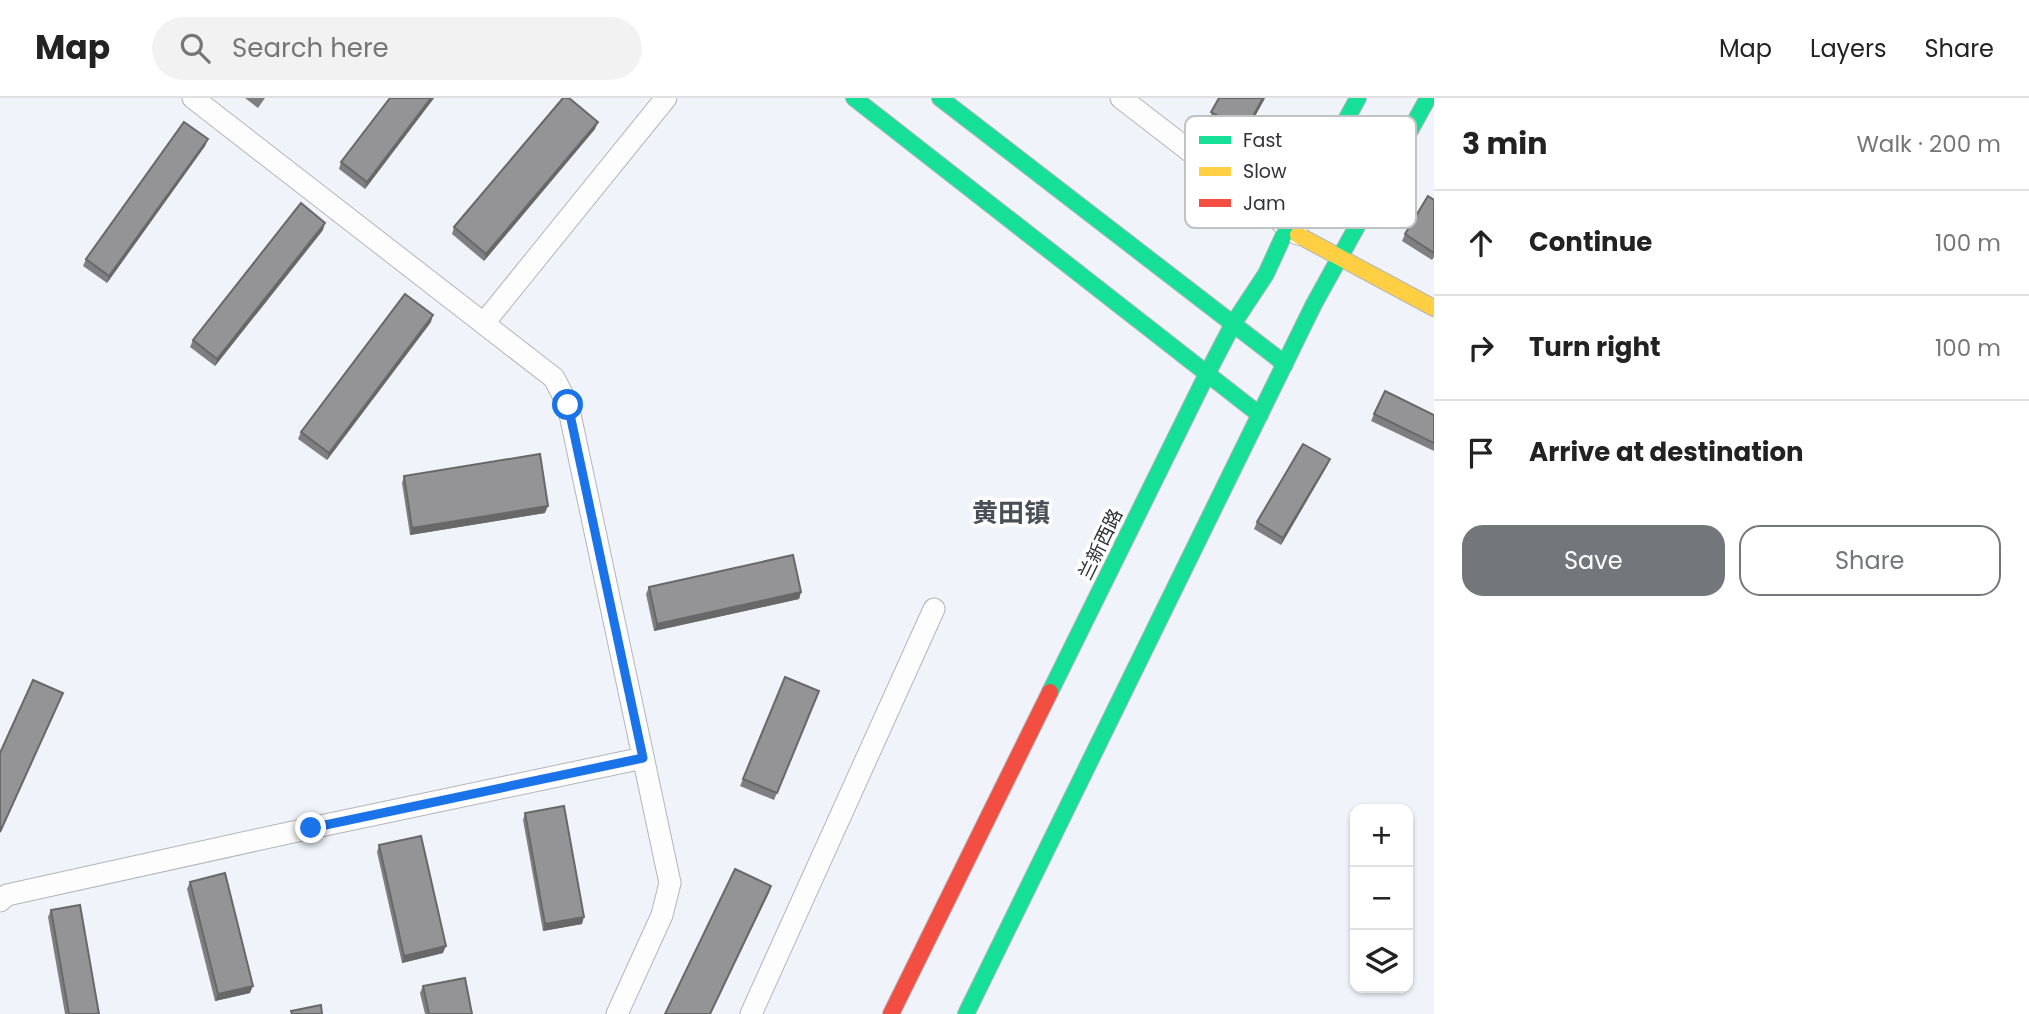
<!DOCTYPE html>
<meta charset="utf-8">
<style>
:root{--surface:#fff;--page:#f2f2f2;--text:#222;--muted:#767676;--line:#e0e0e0;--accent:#73767b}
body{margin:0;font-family:Poppins,"Noto Sans SC",sans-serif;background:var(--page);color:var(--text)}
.controls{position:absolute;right:21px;bottom:21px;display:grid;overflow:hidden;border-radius:14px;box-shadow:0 2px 5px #0004}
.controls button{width:63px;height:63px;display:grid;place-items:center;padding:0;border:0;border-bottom:2px solid var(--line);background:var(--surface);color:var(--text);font:35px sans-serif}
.stop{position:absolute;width:21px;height:21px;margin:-16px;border:5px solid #1a73e8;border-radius:50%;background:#fff}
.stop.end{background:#1a73e8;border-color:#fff;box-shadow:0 2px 7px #0008}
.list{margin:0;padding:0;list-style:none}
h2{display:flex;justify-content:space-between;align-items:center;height:91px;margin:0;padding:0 28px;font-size:30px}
h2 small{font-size:23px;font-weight:400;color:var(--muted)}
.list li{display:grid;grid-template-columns:46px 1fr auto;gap:21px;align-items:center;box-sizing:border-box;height:105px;padding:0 28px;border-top:2px solid var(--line)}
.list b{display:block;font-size:26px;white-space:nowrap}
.list em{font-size:23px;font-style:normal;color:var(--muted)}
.actions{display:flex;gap:14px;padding:21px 28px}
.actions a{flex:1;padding:16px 0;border:2px solid var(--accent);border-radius:21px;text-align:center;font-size:24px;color:var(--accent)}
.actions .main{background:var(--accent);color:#fff}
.icon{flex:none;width:38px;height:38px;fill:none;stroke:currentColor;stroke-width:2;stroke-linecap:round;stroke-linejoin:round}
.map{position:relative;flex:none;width:1434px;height:916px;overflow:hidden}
header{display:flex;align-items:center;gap:42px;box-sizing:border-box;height:98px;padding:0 35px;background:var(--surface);border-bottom:2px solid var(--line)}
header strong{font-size:33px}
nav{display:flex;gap:38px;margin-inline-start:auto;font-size:24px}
.search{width:490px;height:63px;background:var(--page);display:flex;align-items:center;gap:18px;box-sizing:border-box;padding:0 24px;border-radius:38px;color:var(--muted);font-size:26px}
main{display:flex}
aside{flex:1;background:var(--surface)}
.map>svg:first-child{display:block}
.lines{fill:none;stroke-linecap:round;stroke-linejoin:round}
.street-casing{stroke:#b2b5ba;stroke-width:23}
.fast-casing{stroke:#b2b5ba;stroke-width:18}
.slow-casing{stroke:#b2b5ba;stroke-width:18}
.jam-casing{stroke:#b2b5ba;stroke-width:18}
.street{stroke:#fdfdfe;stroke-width:21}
.fast{stroke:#16e098;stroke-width:16}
.slow{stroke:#ffcf43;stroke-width:16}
.jam{stroke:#f24e42;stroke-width:16}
.wall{fill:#7f7f81}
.shaded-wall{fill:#686869}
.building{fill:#949496;stroke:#686869;stroke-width:2}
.route{stroke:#1a73e8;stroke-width:9}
.labels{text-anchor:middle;stroke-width:7;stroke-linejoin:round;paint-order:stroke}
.street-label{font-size:19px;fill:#303236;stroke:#fff}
.district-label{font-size:26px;font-weight:bold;fill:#4a4f57;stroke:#fff}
.key{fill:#fff;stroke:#c1c2c3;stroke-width:2}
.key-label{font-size:19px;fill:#303236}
</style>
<header>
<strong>Map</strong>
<div class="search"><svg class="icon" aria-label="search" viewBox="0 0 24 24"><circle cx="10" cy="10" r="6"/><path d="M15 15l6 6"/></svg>Search here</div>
<nav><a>Map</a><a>Layers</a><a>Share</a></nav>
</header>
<main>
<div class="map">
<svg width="1434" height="916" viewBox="0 0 1434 916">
<rect width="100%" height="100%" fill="#f0f4fa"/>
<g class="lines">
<defs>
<g id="street">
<path d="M193,0L554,280L568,307L670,785L662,817L617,916"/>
<path d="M1121,0L1297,136"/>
<path d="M484,225L666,0"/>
<path d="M0,803L7,797L311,730L643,660"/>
<path d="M751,916L934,511"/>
</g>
<g id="fast">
<path d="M854,0L1260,317"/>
<path d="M940,0L1285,266"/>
<path d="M1050,594L1207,276L1233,226L1266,176L1288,128L1358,0"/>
<path d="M966,916L1314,206L1428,0"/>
</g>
<path id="slow" d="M1298,137L1434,210"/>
<path id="jam" d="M891,916L1050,594"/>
</defs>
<!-- street casing -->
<use href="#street" class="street-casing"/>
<!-- fast casing -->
<use href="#fast" class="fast-casing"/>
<!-- slow casing -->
<use href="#slow" class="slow-casing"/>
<!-- jam casing -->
<use href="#jam" class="jam-casing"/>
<!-- street -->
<use href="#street" class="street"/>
<!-- fast -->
<use href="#fast" class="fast"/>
<!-- slow -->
<use href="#slow" class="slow"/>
<!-- jam -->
<use href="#jam" class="jam"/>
</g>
<!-- wall -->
<g class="wall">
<path d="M245,0H265L258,10Z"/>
<path d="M390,0H434L365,91L339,71L341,64Z"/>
<path d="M1219,0H1265L1243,40L1209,21Z"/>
<path d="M595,31L484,163L452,136L454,129Z"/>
<path d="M208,41L205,48L107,185L83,168L86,161Z"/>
<path d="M1434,102V159L1432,162L1402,143L1405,136Z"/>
<path d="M323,132L215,268L190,249L193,242Z"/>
<path d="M431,224L327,362L298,341L301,334Z"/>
<path d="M1374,316L1434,317V353L1371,323Z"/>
<path d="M1330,361L1327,368L1281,447L1254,431L1257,424Z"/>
<path d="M404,378L545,415L410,437L402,385Z"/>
<path d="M649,489L801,494L799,501L654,533L646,496Z"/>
<path d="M785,579L819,593L774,702L740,688Z"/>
<path d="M525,715L582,826L543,833L523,722Z"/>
<path d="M379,747L443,855L402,865L377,754Z"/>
<path d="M190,784L250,895L215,903L187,791Z"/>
<path d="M51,812L99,916H65L48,819Z"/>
<path d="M423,888L472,916H425L420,895Z"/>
</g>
<!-- shaded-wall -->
<g class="shaded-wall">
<path d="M431,0H434L365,91L367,84Z"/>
<path d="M1263,0H1265L1243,40L1245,33Z"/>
<path d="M598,24L595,31L484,163L486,156Z"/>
<path d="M208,41L205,48L107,185L109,178Z"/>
<path d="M325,125L323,132L215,268L217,261Z"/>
<path d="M433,217L431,224L327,362L329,355Z"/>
<path d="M1330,361L1327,368L1281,447L1283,440Z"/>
<path d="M548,408L545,415L410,437L412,430Z"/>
<path d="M801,494L799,501L654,533L657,526Z"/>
<path d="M771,788L769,795L710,916Z"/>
<path d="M584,819L582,826L543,833L545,826Z"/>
<path d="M446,848L443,855L402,865L404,858Z"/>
<path d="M253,888L250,895L215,903L218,896Z"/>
</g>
<!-- building -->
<g class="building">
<path d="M390,0H431L367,84L341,64Z"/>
<path d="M563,0H569L598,24L486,156L454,129Z"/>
<path d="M1219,0H1263L1245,33L1211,14Z"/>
<path d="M184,24L208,41L109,178L86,161Z"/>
<path d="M1428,98L1434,102V155L1405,136Z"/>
<path d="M301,105L325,125L217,261L193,242Z"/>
<path d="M405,196L433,217L329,355L301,334Z"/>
<path d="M1385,293L1434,317V345L1374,316Z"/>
<path d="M1303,346L1330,361L1283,440L1257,424Z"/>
<path d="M540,356L548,408L412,430L404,378Z"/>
<path d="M793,457L801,494L657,526L649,489Z"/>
<path d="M785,579L819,593L777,695L743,681Z"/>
<path d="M33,582L63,595L0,734V655Z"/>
<path d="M564,708L584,819L545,826L525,715Z"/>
<path d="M421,738L446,848L404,858L379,747Z"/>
<path d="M735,771L771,788L710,916H665Z"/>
<path d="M225,775L253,888L218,896L190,784Z"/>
<path d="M80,807L99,916H69L51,812Z"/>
<path d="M465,880L472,916H429L423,888Z"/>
<path d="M321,907L322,916H292L291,913Z"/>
</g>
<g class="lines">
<!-- route -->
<path class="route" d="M311,730L643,660L568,307"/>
</g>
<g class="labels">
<!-- street labels -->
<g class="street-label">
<text transform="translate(1100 446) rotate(-64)" y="7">兰新西路</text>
</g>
<!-- district labels -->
<g class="district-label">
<text x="1011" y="424">黄田镇</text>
</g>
</g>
<!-- legend -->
<rect x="1185" y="18" width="231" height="112" rx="10" class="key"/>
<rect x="1199" y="38" width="32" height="8" fill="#16e098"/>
<rect x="1199" y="69" width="32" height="9" fill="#ffcf43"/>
<rect x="1199" y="101" width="32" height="8" fill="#f24e42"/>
<g class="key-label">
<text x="1243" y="49">Fast</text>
<text x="1243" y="80">Slow</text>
<text x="1243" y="112">Jam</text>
</g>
</svg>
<div class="controls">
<button>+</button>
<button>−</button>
<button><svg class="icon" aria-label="layers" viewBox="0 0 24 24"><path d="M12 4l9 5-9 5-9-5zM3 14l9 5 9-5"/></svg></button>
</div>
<div class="stop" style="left:568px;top:307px"></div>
<div class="stop end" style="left:311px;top:730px"></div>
</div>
<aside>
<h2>3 min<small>Walk · 200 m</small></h2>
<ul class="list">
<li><svg class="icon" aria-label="ahead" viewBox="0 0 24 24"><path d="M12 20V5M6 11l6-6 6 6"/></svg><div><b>Continue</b></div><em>100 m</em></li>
<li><svg class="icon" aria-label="right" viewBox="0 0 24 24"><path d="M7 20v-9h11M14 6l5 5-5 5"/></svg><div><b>Turn right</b></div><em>100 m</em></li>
<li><svg class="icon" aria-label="arrive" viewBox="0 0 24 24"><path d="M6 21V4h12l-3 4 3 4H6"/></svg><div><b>Arrive at destination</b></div></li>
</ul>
<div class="actions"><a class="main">Save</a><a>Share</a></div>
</aside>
</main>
